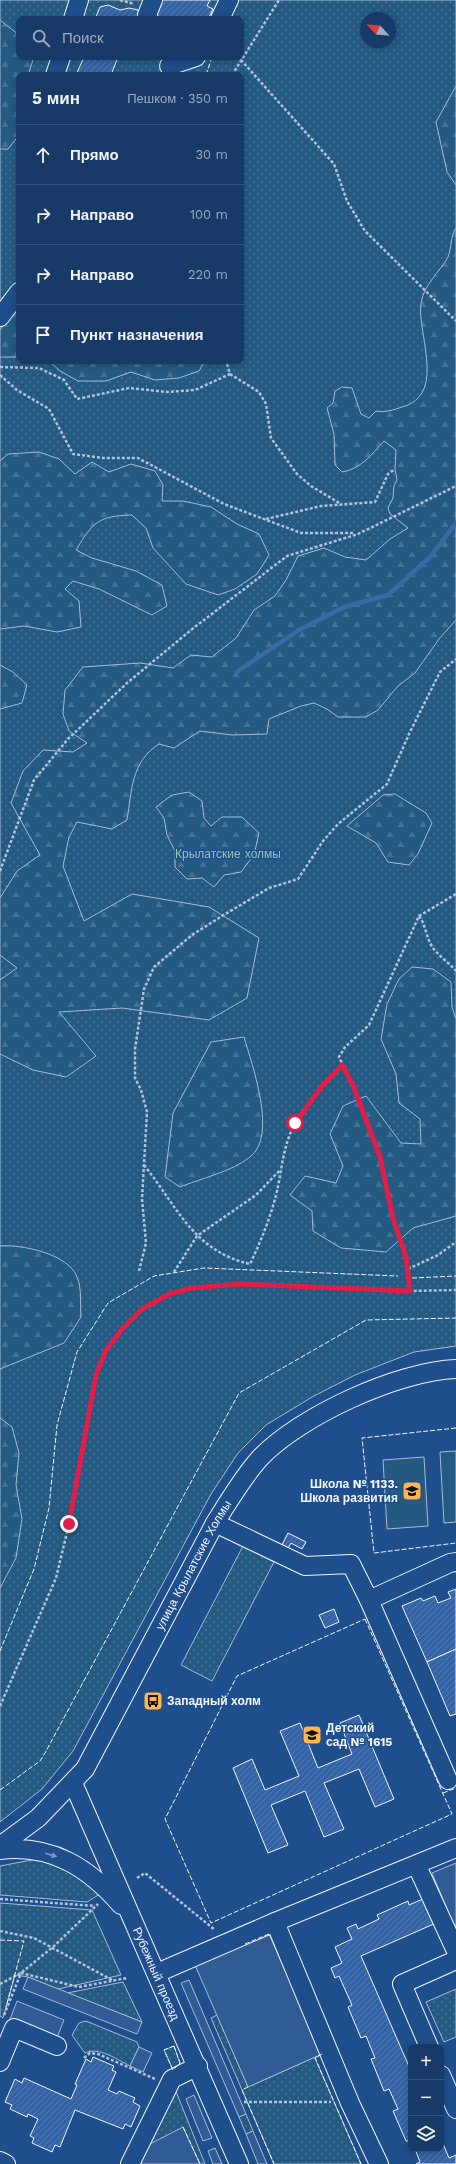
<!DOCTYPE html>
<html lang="ru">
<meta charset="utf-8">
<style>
:root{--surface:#173a69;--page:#20416f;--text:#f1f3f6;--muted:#9eadc0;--line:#36547d}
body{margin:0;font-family:"Work Sans",sans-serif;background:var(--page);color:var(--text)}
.controls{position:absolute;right:12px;bottom:12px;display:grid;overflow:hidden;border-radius:8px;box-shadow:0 2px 6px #0003}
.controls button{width:36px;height:36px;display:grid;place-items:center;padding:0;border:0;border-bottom:1px solid var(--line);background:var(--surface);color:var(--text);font:20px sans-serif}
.compass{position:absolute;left:360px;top:12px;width:36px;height:36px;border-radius:50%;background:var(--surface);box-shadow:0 2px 6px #0003;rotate:296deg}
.stop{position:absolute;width:12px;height:12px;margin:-9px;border:3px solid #e11d48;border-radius:50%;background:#fff}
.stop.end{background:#e11d48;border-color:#fff;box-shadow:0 1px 4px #0008}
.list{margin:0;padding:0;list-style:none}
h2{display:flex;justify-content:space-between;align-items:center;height:52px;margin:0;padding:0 16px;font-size:17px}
h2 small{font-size:13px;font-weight:400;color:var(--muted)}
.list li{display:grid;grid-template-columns:26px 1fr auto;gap:12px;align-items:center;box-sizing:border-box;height:60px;padding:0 16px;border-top:1px solid var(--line)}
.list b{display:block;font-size:15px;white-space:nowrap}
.list em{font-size:13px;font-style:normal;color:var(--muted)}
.icon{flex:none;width:22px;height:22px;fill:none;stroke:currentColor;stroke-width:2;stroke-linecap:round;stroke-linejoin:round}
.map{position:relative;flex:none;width:456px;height:2164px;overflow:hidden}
.search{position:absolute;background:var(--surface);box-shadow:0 2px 6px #0003;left:16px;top:16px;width:228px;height:44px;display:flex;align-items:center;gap:10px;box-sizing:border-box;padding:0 14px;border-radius:8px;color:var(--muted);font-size:15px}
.panel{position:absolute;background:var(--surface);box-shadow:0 2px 6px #0003;left:16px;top:72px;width:228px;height:292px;border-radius:8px}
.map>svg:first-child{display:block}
.grass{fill:url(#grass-dots);stroke:#a8bbd7;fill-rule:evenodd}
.forest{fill:url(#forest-firs);stroke:#a8bbd7}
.pitch{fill:#245a82;stroke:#a8bbd7}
.parking{fill:#305b95;stroke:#a8bbd7}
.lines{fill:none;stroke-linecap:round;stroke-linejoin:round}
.stream{stroke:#3b69a3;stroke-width:4.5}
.building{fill:url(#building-hatch);stroke:#f2f6ff}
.minor-casing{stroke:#f2f6ff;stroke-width:20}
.path{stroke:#b3c4dc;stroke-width:2.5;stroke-dasharray:3 2;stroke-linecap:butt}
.minor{stroke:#1f4e8c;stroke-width:18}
.fence{stroke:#f2f6ff;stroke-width:1;stroke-dasharray:5 2;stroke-linecap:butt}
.oneway{fill:#7e9ac0}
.route{stroke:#e11d48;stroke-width:5}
.labels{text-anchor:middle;stroke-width:3;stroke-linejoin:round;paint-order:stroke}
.park-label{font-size:12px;fill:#97c8a6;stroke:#1f4e8c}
.poi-label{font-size:12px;font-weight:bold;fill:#f2f6ff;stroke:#1f4e8c;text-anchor:start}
.street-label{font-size:12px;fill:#f2f6ff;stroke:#1f4e8c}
</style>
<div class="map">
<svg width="456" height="2164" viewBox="0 0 456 2164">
<defs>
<pattern id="grass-dots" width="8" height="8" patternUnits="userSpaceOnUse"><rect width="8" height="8" fill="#245a82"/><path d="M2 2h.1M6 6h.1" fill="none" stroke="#447295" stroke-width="1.8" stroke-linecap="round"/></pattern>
<pattern id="forest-firs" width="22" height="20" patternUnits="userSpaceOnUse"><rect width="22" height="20" fill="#245a82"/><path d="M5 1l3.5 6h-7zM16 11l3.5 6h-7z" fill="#447295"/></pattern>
<pattern id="building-hatch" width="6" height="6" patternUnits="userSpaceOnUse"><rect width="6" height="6" fill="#3563a3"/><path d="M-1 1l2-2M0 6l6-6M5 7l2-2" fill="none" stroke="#537ab1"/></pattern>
</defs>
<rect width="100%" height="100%" fill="#1f4e8c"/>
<!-- grass -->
<g class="grass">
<path d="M0,0H456V1346L414,1352L355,1375L312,1397L266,1425L238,1453L211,1494L73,1751L42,1789L0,1822ZM366,18H390V42H366ZM19,19H241V57H19ZM19,75H241V361H19Z"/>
<path d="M243,1546L274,1562L212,1681L181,1665Z"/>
<path d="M37,1859L61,1862L100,1894L87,1902L0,1895V1866Z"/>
<path d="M0,1903L92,1910L121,1975L58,1989L28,1977L15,1975L3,2018L0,2016Z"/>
<path d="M123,1982L142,2022L67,1993Z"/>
<path d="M456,1989V2037L444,2042L426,2002Z"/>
<path d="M217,2015L248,2087L322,2054L315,2058L361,2164H274L211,2018Z"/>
<path d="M86,2021L137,2042L139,2047L130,2066C118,2060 98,2046 85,2053L72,2035L79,2023Z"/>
<path d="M174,2046L180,2063L173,2070L164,2050Z"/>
<path d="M175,2089L205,2164H200L193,2150L146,2146Z"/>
<path d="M246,2114L253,2131L246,2134L239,2117Z"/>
</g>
<!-- forest -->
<g class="forest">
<path d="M0,20L19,35V57H34L28,75H19V135L8,149H0Z"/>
<path d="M456,86V185L447,172L436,122Z"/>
<path d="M456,228V620L439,639L415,673L398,686L378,710L366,717H338L327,709L314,703L301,706L269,719L267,734L232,735L200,731L174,748L159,744C131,762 132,790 127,820L112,829L77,822L69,837L63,866L84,921L132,894L209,907L259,938L247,998L209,1020L122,1008L59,1012L96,1056L66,1077L33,1070L0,1054V980L17,968L0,955V898L17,871L40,855L11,803L23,771L43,750L73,752L87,743L69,731L63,714L65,690L83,667L140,663L173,668L191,655L212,657L236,638L254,610L275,596L286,580L298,556L324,548L345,557L366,560L390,539L408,528L390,514L388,508L393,498L394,486L397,480L395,469L396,450L384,441C371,455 361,469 342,472L335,465L334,434L327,408L333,403L335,391L342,387L352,388L361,414L369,418L376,411C385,413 393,410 402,407C447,395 417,334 421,304C423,285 440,272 448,257C452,247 450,237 456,228Z"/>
<path d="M19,303V357H0V330Z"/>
<path d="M49,361H205L199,371L179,378L155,380L131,372L106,381H78L60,371Z"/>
<path d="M39,452L59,459L75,474L92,462L109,472L131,464L155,471L163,485L162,501H183L211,507L237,524L259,534L269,555L257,574L235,589L218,595L186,584L153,548L146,528L132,515C98,516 93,522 76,550L92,558L136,571L162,585L167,606L152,615L99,589L73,581L65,589L79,601L81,627L57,632L24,626L0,629V461L8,454Z"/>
<path d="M0,665L13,672L27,685L22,703L0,709Z"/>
<path d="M189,792L202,801L204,818L211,826L222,817H242L259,833L254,855L241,872L224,875L214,887L202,878L187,879L175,867V851L167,835L164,818L156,807L172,795Z"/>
<path d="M395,794L426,813L432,823L418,854L409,865L388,862L376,843L347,826L383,795Z"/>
<path d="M412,967L433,969L451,982L452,1007L456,1019V1216L413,1228L386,1252L341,1248L313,1231L312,1211L290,1195L305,1176L336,1183L343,1166L330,1134L343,1106L366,1096L401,1143L421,1144L420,1119L399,1103L396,1074L381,1039L387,1004L399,979Z"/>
<path d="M244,1037C252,1065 278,1136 250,1157C231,1172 202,1178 180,1187L165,1177L173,1113L211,1042Z"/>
<path d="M0,1246C21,1244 69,1254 77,1277C82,1288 80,1305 81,1317L64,1343L0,1369Z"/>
<path d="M0,1418L12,1427L19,1453L16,1485L22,1519L16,1558L0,1588Z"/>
</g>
<!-- pitch -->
<g class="pitch">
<path d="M456,1451V1522L444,1523L440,1452Z"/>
<path d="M424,1457L428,1526L387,1529L383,1460Z"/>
</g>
<!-- parking -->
<g class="parking">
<path d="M456,1863V1925L454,1926L432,1873Z"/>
<path d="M269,1934L322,2054L248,2087L195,1965Z"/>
<path d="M28,1977L142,2022L137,2034L23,1989Z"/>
<path d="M189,1980L246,2114L239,2117L181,1983Z"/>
<path d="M17,2001L64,2020L56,2040L9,2022Z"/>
<path d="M139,2047L152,2053L143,2072L130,2066Z"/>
<path d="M194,2095L212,2138L203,2141L186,2099Z"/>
<path d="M183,2127L200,2164H138L146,2146Z"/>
<path d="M253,2131L267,2164H258L246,2134Z"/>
<path d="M215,2148L222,2164H213L208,2151Z"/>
</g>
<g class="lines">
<!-- stream -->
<path class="stream" d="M238,671L299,630L344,607L388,595L431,556L456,523"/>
</g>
<!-- building -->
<g class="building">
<path d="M162,0H210L207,6L213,9L208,19H159L155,17Z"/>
<path d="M108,5L120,10L129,8L138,10L140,19H95L100,7Z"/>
<path d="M84,57H118L111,75H76Z"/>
<path d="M288,1533L306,1542L302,1549L291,1543L287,1550L281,1547Z"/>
<path d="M456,1589V1649L427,1662L402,1606L421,1598L423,1601L435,1596L438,1603L451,1598L448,1592Z"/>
<path d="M334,1609L339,1622L325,1628L319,1615Z"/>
<path d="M456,1649V1714L450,1716L427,1662Z"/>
<path d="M359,1715L394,1799L375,1807L359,1769L324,1783L344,1829L324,1837L305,1791L271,1805L288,1845L268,1853L233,1768L252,1759L265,1790L299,1776L280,1731L300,1723L318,1768L352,1754L340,1723Z"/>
<path d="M425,1898L436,1923L361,1956L411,2071V2141H406L393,2111L398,2109L389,2089L384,2091L371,2059L375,2058L366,2036L361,2038L348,2007L352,2005L339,1976L335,1978L331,1968L342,1963L335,1947L352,1939L347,1928L356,1924L358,1929L379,1919L377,1915L408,1901L409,1905Z"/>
<path d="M93,2057L114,2066L112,2070L116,2072L108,2090L117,2094L119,2091L135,2098L133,2102L140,2106L131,2127L125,2124L123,2129L75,2110L60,2147L55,2145L52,2152L32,2143L34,2138L30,2136L38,2119L28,2114L27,2117L10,2109L12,2105L5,2102L15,2079L22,2083L24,2078L71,2099L77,2085L75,2084L86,2059L91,2062Z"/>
<path d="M441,2139L449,2158L456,2155V2164H416L420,2162L415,2149H441Z"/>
</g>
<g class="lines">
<defs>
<g id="minor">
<path d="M73,19L79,0"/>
<path d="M149,19L147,15L153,0"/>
<path d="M220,19L229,0"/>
<path d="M169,66L196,57"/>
<path d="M55,75L61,57"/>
<path d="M0,317L19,292"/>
<path d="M215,1523L305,1566L351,1564L369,1600L450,1563L456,1562"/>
<path d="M369,1600L448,1780"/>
<path id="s1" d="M73,1783L239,2164"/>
<path id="s2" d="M0,1846L38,1818L85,1769L215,1523C229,1501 242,1478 260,1458C300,1416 398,1371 456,1369"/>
<path d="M0,1850C52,1844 89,1868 121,1905"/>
<path d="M417,1866L456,1951"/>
<path d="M275,1922L350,2103L379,2164"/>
<path d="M157,1973L275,1922L456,1848"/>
<path d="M429,2047L402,1984L456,1960"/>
<path d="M0,2062L14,2028L57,2046"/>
<path d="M441,2075L456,2109"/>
<path d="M0,2161L6,2164"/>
<path d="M130,2164L172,2079L198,2066"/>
</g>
</defs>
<!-- minor casing -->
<use href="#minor" class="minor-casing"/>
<!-- path -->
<g class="path">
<path d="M120,0L134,4"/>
<path d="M241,60L334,164L347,201L365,231L456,321"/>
<path d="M232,75L279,0"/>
<path d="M0,367L39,368L64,380L77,399L129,388L167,392L195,390L230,374L226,361"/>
<path d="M230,374L259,392L266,404L271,438L297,474L311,486L341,504"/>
<path d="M0,375L17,390L49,409L73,454L103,458H138L224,504L301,533H355"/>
<path d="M266,519L321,506L375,502L388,474L395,469"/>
<path d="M0,871L34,780L68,739L127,683L191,630L287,556L358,534L456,486"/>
<path d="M419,916C426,925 426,938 433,948C439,956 449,963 456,971"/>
<path d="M144,1165C177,1206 193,1251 250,1264C260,1243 269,1221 275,1199C282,1174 282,1145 296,1122C308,1101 325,1082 342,1065"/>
<path d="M408,1269L438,1255L456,1242"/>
<path d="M139,1271L146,1243L142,1199L147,1112L141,1090L135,1078V1049L144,989L154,967L192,935L222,916L269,888L298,879L323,841L338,824L387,784L409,734L440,672L456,659"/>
<path d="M174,1272L197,1236L256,1195L280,1170"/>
<path d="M410,1291L406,1257L393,1218L380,1157L353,1085L339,1057L345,1047L369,1025L419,916L456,894"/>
<path d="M0,1706L56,1578L69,1524L96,1375L106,1350L123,1328L142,1309L169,1294L192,1288L241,1284L410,1291L456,1290"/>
<path d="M137,1878L145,1873L215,1930"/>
<path d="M0,1899L95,1906"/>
<path d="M0,1931L34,1938L114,1981"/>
<path d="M0,1984L21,1973L53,1947L98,1904"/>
<path d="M4,2015L21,1973L79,1987L127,1978"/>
<path d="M84,2058L90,2053L98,2054L155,2079"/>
<path d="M244,2102H331"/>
</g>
<!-- minor -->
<use href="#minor" class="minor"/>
<!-- fence -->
<g class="fence">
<path d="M206,75L212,57"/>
<path d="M412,1278L456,1276"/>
<path d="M456,1428L362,1438L374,1553L456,1543"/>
<path d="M365,1619L452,1814L211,1923L165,1819L237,1676Z"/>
<path d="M0,1651L34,1569L49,1508L57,1425L77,1352L108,1303L154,1276L204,1268L398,1276"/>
<path d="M0,1790L40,1761L45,1753L239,1393L366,1320L456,1318"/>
<path d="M443,1793L456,1788"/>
<path d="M0,1940L24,1941L6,2007"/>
<path d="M245,1944L269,1934"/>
<path d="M174,2046L180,2063L173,2070L164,2050Z"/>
<path d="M322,2054L315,2058L361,2164"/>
<path d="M248,2087L242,2090L274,2164"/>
<path d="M183,2127L200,2164"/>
</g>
</g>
<!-- one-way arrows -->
<defs><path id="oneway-solid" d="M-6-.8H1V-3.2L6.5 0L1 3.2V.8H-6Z"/></defs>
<use class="oneway" href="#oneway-solid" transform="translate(51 1855) rotate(16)"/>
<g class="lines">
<!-- route -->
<path class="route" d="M69,1524L96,1375L106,1350L123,1328L142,1309L169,1294L192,1288L240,1284L410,1291L406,1257L393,1218L380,1157L353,1085L342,1065L322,1086L295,1123"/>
</g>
<!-- icons -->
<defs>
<symbol id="school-square" viewBox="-11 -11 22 22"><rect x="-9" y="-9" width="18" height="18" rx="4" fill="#ffb74d" stroke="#1f4e8c"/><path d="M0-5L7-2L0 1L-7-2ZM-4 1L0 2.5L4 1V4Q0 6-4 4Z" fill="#111"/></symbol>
<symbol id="bus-square" viewBox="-11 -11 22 22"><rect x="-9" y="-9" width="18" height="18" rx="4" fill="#ffb74d" stroke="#1f4e8c"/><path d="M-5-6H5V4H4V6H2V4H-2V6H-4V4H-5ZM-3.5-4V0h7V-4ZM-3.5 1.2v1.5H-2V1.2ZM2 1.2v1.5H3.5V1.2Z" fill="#111"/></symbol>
</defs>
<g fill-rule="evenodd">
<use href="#school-square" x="401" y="1480" width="22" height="22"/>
<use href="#bus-square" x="142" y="1690" width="22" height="22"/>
<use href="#school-square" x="301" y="1724" width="22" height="22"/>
</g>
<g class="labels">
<!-- park labels -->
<g class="park-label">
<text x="228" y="858">Крылатские холмы</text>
</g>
<!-- poi labels -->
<g class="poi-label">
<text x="398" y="1488" text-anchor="end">Школа № 1133.<tspan x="398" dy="14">Школа развития</tspan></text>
<text x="167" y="1705">Западный холм</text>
<text x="326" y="1732">Детский<tspan x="326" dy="14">сад № 1615</tspan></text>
</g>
<!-- street labels -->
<g class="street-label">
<text dy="4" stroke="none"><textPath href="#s2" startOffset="346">улица Крылатские Холмы</textPath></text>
<text dy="4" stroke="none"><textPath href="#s1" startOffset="208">Рубежный проезд</textPath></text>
</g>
</g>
</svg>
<div class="controls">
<button>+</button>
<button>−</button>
<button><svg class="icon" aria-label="layers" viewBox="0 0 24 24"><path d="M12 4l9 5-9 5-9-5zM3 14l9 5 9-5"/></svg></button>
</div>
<svg class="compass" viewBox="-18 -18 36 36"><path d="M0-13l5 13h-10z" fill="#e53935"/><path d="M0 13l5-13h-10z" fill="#9eadc0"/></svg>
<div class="stop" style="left:295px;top:1123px"></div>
<div class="stop end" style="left:69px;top:1524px"></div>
<div class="search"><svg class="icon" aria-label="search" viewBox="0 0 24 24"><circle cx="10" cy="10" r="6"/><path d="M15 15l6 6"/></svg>Поиск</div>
<section class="panel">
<h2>5 мин<small>Пешком · 350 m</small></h2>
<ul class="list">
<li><svg class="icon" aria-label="ahead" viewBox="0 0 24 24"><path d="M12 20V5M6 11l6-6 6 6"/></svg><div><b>Прямо</b></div><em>30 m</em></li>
<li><svg class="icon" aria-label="right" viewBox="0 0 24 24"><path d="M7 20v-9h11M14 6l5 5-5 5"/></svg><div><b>Направо</b></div><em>100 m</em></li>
<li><svg class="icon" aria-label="right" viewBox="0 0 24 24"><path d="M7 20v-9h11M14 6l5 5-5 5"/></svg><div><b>Направо</b></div><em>220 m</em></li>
<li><svg class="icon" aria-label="arrive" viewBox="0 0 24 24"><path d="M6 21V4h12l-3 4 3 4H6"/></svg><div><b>Пункт назначения</b></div></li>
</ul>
</section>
</div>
